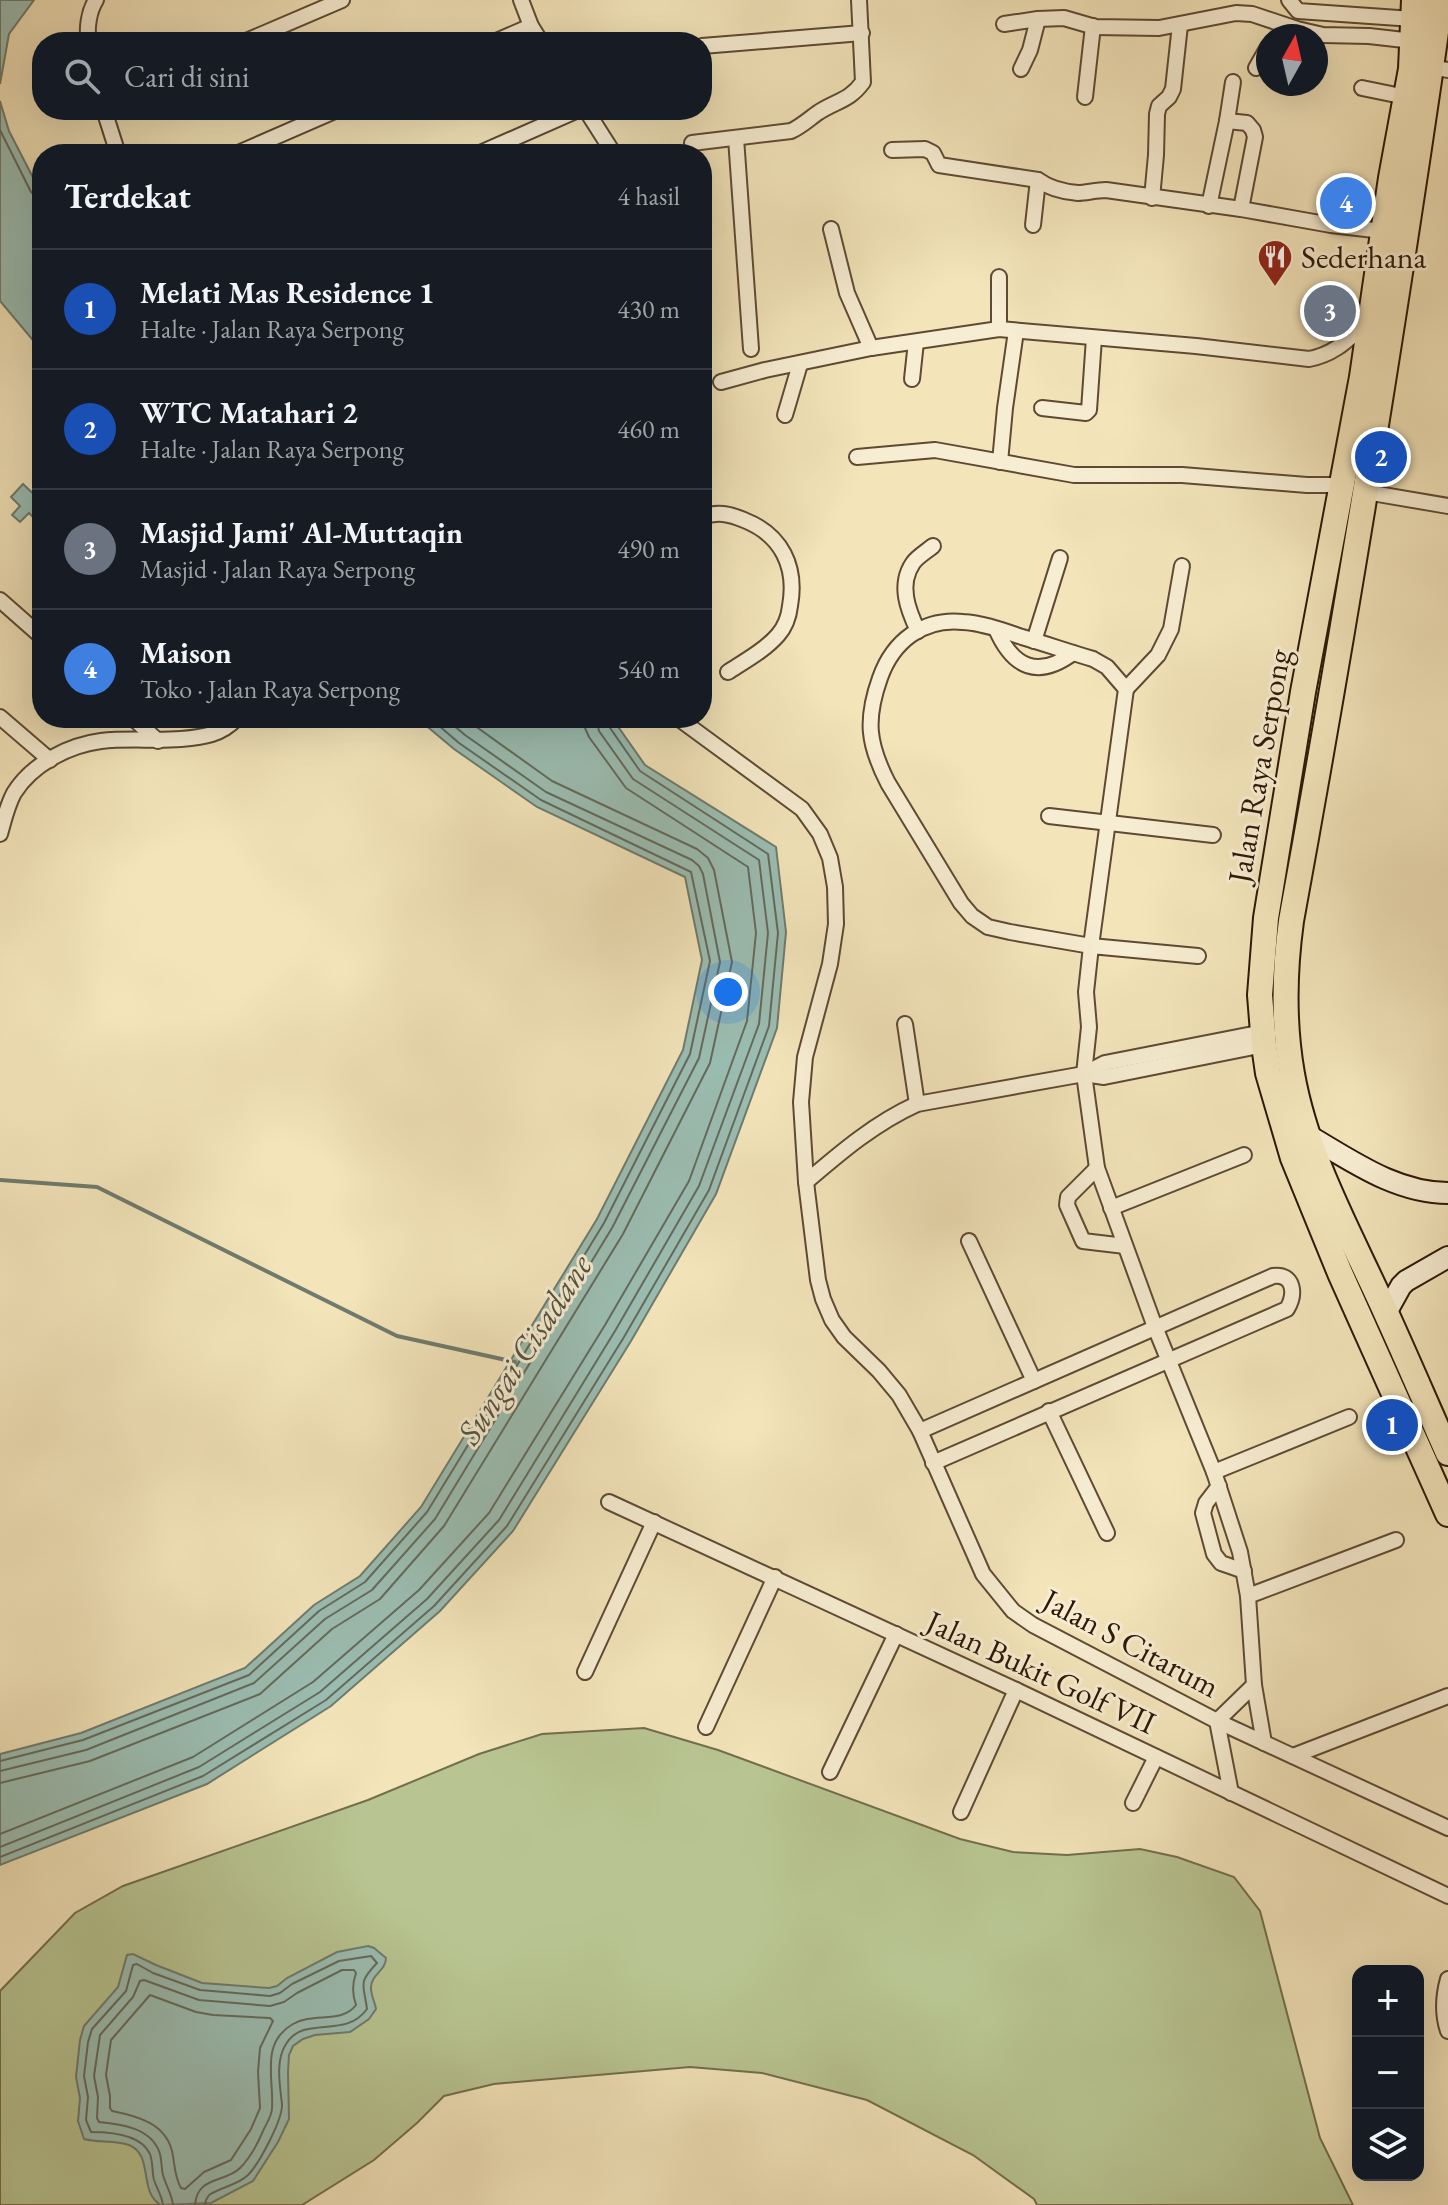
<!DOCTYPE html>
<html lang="id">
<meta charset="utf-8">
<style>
:root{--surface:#171b24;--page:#242831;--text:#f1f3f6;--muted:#9ea1a6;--line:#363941;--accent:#b45309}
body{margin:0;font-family:"EB Garamond",serif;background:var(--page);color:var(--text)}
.controls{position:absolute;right:24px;bottom:24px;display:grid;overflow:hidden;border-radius:16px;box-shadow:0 8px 32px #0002}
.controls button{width:72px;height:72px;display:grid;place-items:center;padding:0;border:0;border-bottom:2px solid var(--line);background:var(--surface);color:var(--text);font:40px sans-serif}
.compass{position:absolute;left:1256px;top:24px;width:72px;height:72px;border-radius:50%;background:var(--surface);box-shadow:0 8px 32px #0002;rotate:8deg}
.you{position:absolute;left:728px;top:992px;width:28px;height:28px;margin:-20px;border:6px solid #fff;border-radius:50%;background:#1a73e8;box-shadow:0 0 0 12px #1a73e833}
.badge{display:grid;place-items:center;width:52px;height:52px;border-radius:50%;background:var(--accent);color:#fff;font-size:26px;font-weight:700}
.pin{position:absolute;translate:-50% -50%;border:4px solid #fff;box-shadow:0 2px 8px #0006}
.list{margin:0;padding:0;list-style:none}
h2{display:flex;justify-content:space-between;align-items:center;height:104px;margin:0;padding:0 32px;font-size:34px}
h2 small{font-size:26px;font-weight:400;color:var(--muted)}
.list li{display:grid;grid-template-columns:52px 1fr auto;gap:24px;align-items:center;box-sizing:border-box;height:120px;padding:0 32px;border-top:2px solid var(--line)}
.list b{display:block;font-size:30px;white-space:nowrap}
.list p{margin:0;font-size:26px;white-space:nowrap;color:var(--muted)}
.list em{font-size:26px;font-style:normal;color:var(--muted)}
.icon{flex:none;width:44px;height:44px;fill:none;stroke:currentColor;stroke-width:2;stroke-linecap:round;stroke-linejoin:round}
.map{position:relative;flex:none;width:1448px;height:2205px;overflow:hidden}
.search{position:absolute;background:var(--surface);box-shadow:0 8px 32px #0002;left:32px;top:32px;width:680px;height:88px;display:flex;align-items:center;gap:20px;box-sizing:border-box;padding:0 28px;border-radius:32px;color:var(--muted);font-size:30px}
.panel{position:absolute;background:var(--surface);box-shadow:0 8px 32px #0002;left:32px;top:144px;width:680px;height:584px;border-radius:32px}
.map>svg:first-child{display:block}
.green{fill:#b8c592;stroke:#726e4c;stroke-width:2}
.water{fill:#9bbeb3;stroke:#6f7b6e;stroke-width:2}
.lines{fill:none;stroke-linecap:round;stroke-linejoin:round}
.shore{stroke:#646a5c;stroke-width:2}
.stream{stroke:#6f7b6e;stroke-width:4}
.street-casing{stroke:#5e4a33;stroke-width:18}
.secondary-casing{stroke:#2c1706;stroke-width:24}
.primary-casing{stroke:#2c1706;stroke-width:28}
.street{stroke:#f7edd2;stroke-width:14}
.secondary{stroke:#f7edd2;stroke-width:20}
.primary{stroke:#f3e4ba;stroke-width:24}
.labels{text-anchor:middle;stroke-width:6;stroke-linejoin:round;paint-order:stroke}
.poi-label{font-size:32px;fill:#2c1706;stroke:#f7edd2;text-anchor:start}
.street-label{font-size:32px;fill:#2c1706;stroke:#f7edd2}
.water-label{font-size:34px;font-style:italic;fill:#535143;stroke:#f7edd2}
</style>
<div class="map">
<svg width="1448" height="2205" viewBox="0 0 1448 2205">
<rect width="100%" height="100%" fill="#f3e4ba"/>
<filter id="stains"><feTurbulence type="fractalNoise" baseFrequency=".0025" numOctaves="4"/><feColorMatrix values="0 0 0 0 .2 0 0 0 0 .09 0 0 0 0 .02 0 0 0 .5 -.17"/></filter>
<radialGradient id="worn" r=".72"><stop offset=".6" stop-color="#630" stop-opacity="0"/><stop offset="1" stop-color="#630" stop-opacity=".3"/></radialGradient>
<!-- green -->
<path class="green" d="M644,1728L718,1750L960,1839L1013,1852L1067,1855L1140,1849L1177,1857L1234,1877L1260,1911L1320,2138L1353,2205H1037L1034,2199L973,2155L867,2100L762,2073L690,2067L494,2084L444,2096L417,2123L374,2160L302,2205H0V1991L75,1913L123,1886L368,1800L479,1754L542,1734Z"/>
<!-- water -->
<g class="water">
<path d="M0,0H34L9,34L0,84Z"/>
<path d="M0,101L9,131L42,195V351L0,301Z"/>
<path d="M23,484L42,502V516L37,521L29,513L20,522L12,515L20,506L11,497Z"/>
<path d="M417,718H612L645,765L776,847L786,932L777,1028L716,1194L631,1341L513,1531L440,1611L331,1706L207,1784L0,1865V1754L81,1733L245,1668L314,1605L360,1576L421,1507L597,1219L683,1050L702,960L685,877L537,807L454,749Z"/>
<path d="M368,1946L374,1948L386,1958C386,1971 371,1974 371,1988C371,1996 375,2002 376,2009L369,2019L350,2032L315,2035L303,2039L293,2046L289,2055L288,2072L289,2119L278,2142L253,2181L211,2203L161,2205C138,2192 154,2155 129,2145C114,2140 98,2143 84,2139L78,2121L80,2098L76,2077L80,2040L84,2026L118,1987L127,1955L133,1954L156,1965L202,1983L269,1988L277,1986L287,1978L337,1952Z"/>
</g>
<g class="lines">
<!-- shore -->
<g class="shore">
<path d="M0,130L31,192L36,196H42"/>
<path d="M0,1761L83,1740L249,1675L319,1611L365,1582L427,1512L604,1223L690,1054L710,961L691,872L541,800L459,743L430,718"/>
<path d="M0,1771L86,1750L254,1683L325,1619L372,1590L435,1519L612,1228L699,1058L720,962L703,874L699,866L692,860L546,792L465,735L445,718"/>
<path d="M0,1783L90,1761L260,1694L332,1629L380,1599L444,1526L623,1234L710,1063L732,962L714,870L708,858L697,849L552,781L464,718"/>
<path d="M0,1834L193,1757L313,1682L419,1590L489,1513L605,1325L689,1181L747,1021L756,933L748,867L626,788L589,737L585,728L584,718"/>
<path d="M0,1847L199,1767L320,1692L427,1599L499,1520L615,1331L699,1186L759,1024L768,933L759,860L633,779L599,731L596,718"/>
<path d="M0,1857L203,1776L326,1700L434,1606L507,1526L624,1337L709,1190L769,1026L778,933L768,854L640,771L608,725L606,718"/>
<path d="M150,1995L196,2012L213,2015L270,2018L273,2021L260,2048L258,2072L260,2108L251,2129L231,2160L204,2172L185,2189L181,2188C174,2176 175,2164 172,2151C165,2123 137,2116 112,2111L110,2108V2096L106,2075L111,2040Z"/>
<path d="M163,2205C162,2196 157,2189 154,2180C152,2172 153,2162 150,2154C141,2134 109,2132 91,2132L86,2120L88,2097L84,2076L88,2042L92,2029L126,1991L133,1965L137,1964L153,1973L200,1990L270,1996L280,1993L292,1984L339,1961L371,1956L377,1963C357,1984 364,1984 367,2009C345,2040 304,2014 286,2044C275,2061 280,2086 282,2104C283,2119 259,2164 248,2175C238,2185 221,2187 209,2195L206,2200L205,2205"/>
<path d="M173,2205C172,2194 166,2186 163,2175C161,2167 162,2158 159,2151C150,2128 121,2124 99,2122L97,2118L98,2097L94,2076L100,2035L133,1997L140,1981L144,1980L199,2000L270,2006L284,2002L297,1993L342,1970H354L356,1973C352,1984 352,1994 356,2005C342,2024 313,2012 293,2024C260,2043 274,2078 272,2108C272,2116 266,2124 263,2131C258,2143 249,2159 240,2168C225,2183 197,2176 195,2205"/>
</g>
<!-- stream -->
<path class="stream" d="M0,1180L97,1187L397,1336L515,1362"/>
<defs>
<g id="street">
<path d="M521,0L531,26L541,42"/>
<path d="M1289,0L1298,11L1413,19"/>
<path d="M1004,24L1038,19L1064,18L1095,27L1159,28L1236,13L1252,14L1297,29L1323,35L1369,36L1413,41"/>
<path d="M89,42C86,29 89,11 96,0"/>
<path d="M244,42L342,0"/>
<path d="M494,42L531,26"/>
<path d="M702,46L862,33"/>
<path d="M1431,67L1448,70"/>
<path d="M1256,68L1268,47"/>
<path d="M1021,69L1030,50L1038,19"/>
<path d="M1362,88L1406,97"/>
<path d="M1085,97L1093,26"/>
<path d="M104,110L118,154"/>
<path d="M586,110L614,154"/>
<path d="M1227,121L1247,123L1253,130L1255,137L1241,209"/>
<path d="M736,138L751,349"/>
<path d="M692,143L791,131C802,126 810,118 819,112C838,100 849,101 863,82L859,0"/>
<path d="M892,150L925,149L933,153L939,165L1038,180C1049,188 1065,192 1078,193C1086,193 1096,190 1106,190L1241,209L1331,225L1383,231"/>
<path d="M236,154L337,110"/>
<path d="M478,154L578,110"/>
<path d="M1152,198L1156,155L1157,114L1159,106L1169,97L1173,89L1180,25"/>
<path d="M1209,206L1227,121L1233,82"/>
<path d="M1033,225L1038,180"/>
<path d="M831,229L847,293L871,348"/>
<path d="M999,277V329"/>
<path d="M912,379L916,342"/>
<path d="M721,382L765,370L871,348L999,329L1196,346L1309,359C1336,354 1349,338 1369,321"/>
<path d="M1042,408L1086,413L1089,410L1094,338"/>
<path d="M785,415L800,364"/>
<path d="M857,457L935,450L1074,475H1182L1307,485H1342"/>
<path d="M1000,462L1005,408L1016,331"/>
<path d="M1366,492L1448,506"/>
<path d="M702,517C717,511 730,514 744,520C782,535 797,567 790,606C789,615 785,627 778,635C765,650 745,661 728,672"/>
<path d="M0,600L42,637"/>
<path d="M996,629C1013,668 1038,679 1073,653"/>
<path d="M918,631C908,610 898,585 913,563C917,557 927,551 933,546"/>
<path d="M1034,641L1060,558"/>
<path d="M1126,689L1158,655L1171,629L1182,566"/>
<path d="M0,717L50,760"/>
<path d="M133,718L158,741"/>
<path d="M678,718L802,809L820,834L830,858L835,887L836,924L830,964L805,1057L801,1102L806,1182L818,1280L823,1299L832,1320L844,1337L879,1371L899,1395L920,1431L983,1574L1013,1611L1033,1625L1217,1721L1448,1828"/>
<path d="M1049,816L1213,835"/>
<path d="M0,834C4,820 7,806 14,793C32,764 69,745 101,741C127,738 155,741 181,739C204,737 221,735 237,718"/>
<path d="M1198,956L1091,946L1010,932L988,927L972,916L961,903L888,783C868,744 865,720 880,678C893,641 923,618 963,622C983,623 1004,631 1022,637C1046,644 1069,652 1093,659L1107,667L1126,689L1091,946L1086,992L1089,1027L1084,1074L1097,1168L1155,1327L1214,1472L1240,1552L1248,1596L1254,1685"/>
<path d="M905,1024L917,1104"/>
<path d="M1084,1074L1104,1077L1264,1045"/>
<path d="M1097,1168L1068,1197L1067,1205L1083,1241L1125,1246"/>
<path d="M806,1182C841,1152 875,1123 917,1104L1084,1074L1105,1063L1263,1032"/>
<path d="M1111,1208L1244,1155"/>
<path d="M969,1241L1034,1381"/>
<path d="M1049,1411L1107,1533"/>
<path d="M920,1431L1273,1276C1294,1273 1296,1294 1287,1309L933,1463"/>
<path d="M1214,1472L1349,1417"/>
<path d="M1219,1486L1206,1503L1203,1513L1214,1554L1221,1563L1244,1571"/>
<path d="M609,1502L1016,1690L1448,1896"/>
<path d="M1248,1596L1396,1540"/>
<path d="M585,1672L654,1522"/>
<path d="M706,1727L775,1577"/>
<path d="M1293,1756L1448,1696"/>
<path d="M830,1772L896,1634"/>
<path d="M1231,1793L1217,1721L1254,1685L1264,1743"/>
<path d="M1133,1803L1156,1757"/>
<path d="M961,1812L1016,1690"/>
<path d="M1448,1979C1443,1997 1442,2013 1448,2031"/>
</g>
<g id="secondary">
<path d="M1309,1136C1352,1161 1396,1193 1448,1193"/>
<path d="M1386,1313L1401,1286L1406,1281L1448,1257"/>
</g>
<g id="primary">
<path d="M1414,0L1411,69L1391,178L1362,377L1303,692L1266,918L1260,995L1264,1045L1268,1073L1293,1158L1340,1273L1448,1514"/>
<path d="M1436,0V32L1431,67C1389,353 1343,637 1291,921C1284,972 1283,1023 1292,1074C1307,1159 1351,1235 1386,1313C1407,1359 1427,1406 1448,1453"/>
</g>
</defs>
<!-- street casing -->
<use href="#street" class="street-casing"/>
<!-- secondary casing -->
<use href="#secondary" class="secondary-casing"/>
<!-- primary casing -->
<use href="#primary" class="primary-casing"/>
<!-- street -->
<use href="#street" class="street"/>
<!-- secondary -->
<use href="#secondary" class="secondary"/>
<!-- primary -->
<use href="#primary" class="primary"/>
</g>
<!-- icons -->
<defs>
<symbol id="restaurant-pin" viewBox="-11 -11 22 30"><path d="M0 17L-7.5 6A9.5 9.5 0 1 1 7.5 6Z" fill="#8f2418" stroke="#f7edd2"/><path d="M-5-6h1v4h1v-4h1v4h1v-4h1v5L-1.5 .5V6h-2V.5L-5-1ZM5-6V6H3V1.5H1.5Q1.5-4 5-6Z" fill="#fff"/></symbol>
</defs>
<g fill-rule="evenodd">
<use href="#restaurant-pin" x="1255" y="237" width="40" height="54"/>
</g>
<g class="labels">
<!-- poi labels -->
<g class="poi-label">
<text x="1301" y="268">Sederhana</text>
</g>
<!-- street labels -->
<g class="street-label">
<text transform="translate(1259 766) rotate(-80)" y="11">Jalan Raya Serpong</text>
<text transform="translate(1131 1643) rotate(28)" y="11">Jalan S Citarum</text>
<text transform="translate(1041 1672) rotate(25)" y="11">Jalan Bukit Golf VII</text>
</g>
<!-- water labels -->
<g class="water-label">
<text transform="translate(524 1349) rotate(-57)" y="12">Sungai Cisadane</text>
</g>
</g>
<rect width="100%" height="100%" filter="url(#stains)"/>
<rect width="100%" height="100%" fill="url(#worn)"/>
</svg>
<div class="controls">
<button>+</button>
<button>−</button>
<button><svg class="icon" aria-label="layers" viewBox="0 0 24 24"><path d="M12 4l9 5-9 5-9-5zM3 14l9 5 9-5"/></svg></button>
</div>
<svg class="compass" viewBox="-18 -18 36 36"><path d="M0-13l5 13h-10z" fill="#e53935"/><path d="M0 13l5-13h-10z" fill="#9ea1a6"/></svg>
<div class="you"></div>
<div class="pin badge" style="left:1392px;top:1425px;background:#1a4fb4">1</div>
<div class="pin badge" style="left:1381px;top:457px;background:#1a4fb4">2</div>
<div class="pin badge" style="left:1330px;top:311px;background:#6b7280">3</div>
<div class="pin badge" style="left:1346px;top:203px;background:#3f7fe0">4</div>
<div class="search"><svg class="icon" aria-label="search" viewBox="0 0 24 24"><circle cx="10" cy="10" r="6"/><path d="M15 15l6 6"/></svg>Cari di sini</div>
<section class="panel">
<h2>Terdekat<small>4 hasil</small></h2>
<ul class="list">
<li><span class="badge" style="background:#1a4fb4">1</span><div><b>Melati Mas Residence 1</b><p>Halte · Jalan Raya Serpong</p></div><em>430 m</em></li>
<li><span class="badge" style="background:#1a4fb4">2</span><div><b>WTC Matahari 2</b><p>Halte · Jalan Raya Serpong</p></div><em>460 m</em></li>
<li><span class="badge" style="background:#6b7280">3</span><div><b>Masjid Jami' Al-Muttaqin</b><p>Masjid · Jalan Raya Serpong</p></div><em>490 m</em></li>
<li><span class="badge" style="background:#3f7fe0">4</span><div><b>Maison</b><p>Toko · Jalan Raya Serpong</p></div><em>540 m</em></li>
</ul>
</section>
</div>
